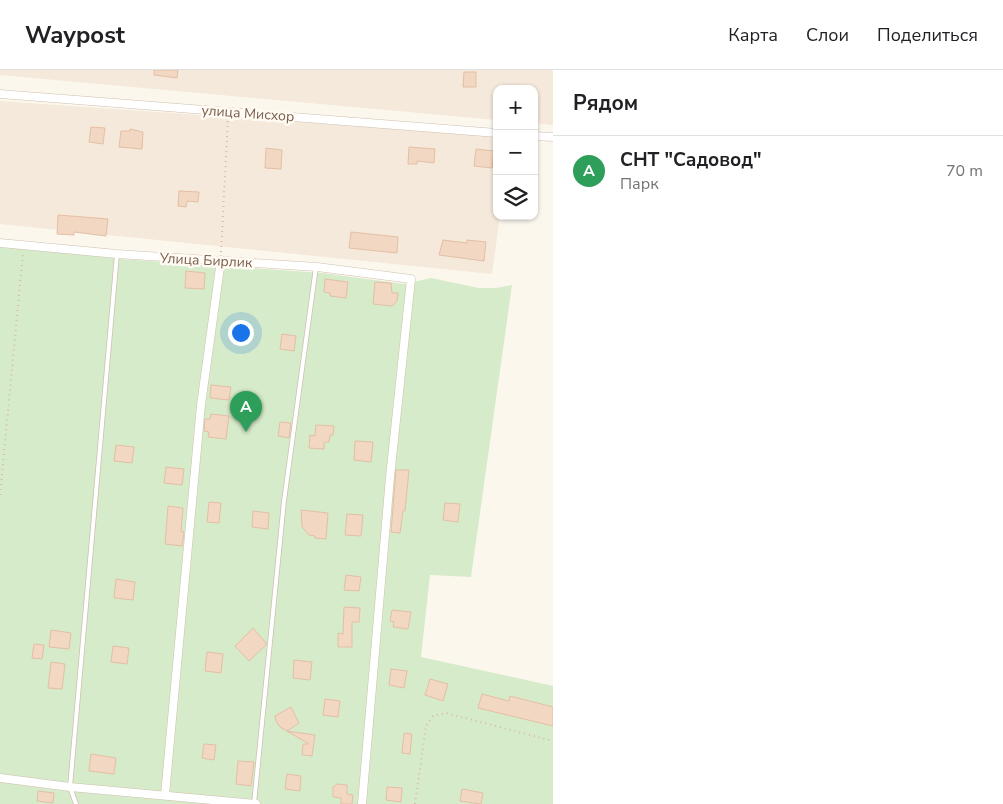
<!DOCTYPE html>
<html lang="ru">
<meta charset="utf-8">
<style>
:root{--surface:#fff;--page:#f6f6f6;--text:#202124;--muted:#757577;--line:#e0e0e0;--accent:#ea580c}
body{margin:0;font-family:"Nunito Sans",sans-serif;background:var(--page);color:var(--text)}
.controls{position:absolute;right:15px;top:15px;display:grid;overflow:hidden;border-radius:10px;box-shadow:0 1px 4px #0004}
.controls button{width:45px;height:45px;display:grid;place-items:center;padding:0;border:0;border-bottom:1px solid var(--line);background:var(--surface);color:var(--text);font:25px sans-serif}
.you{position:absolute;left:240px;top:262px;width:18px;height:18px;margin:-12px;border:4px solid #fff;border-radius:50%;background:#1a73e8;box-shadow:0 0 0 8px #1a73e833}
.badge{display:grid;place-items:center;width:32px;height:32px;border-radius:50%;background:var(--accent);color:#fff;font-size:16px;font-weight:700}
.pin{position:absolute;translate:-50% -41px;filter:drop-shadow(0 1px 2px #0008)}
.pin::after{content:'';position:absolute;top:26px;width:18px;height:15px;background:inherit;clip-path:polygon(0 0,100% 0,50% 100%)}
.list{margin:0;padding:0;list-style:none}
h2{display:flex;justify-content:space-between;align-items:center;height:65px;margin:0;padding:0 20px;font-size:21px}
h2 small{font-size:16px;font-weight:400;color:var(--muted)}
.list li{display:grid;grid-template-columns:32px 1fr auto;gap:15px;align-items:center;box-sizing:border-box;height:70px;padding:0 20px;border-top:1px solid var(--line)}
.list b{display:block;font-size:19px;white-space:nowrap}
.list p{margin:0;font-size:16px;white-space:nowrap;color:var(--muted)}
.list em{font-size:16px;font-style:normal;color:var(--muted)}
.icon{flex:none;width:28px;height:28px;fill:none;stroke:currentColor;stroke-width:2;stroke-linecap:round;stroke-linejoin:round}
.map{position:relative;flex:none;width:553px;height:734px;overflow:hidden}
header{display:flex;align-items:center;gap:30px;box-sizing:border-box;height:70px;padding:0 25px;background:var(--surface);border-bottom:1px solid var(--line)}
header strong{font-size:24px}
nav{display:flex;gap:28px;margin-inline-start:auto;font-size:18px}
main{display:flex}
aside{flex:1;background:var(--surface)}
.map>svg:first-child{display:block}
.residential{fill:#f4e9da}
.green{fill:#d6ebc9}
.building{fill:#f2d7c3;stroke:#e4bfa4}
.lines{fill:none;stroke-linecap:round;stroke-linejoin:round}
.service-casing{stroke:#cfbfb0;stroke-width:5.5}
.minor-casing{stroke:#cfbfb0;stroke-width:9}
.path{stroke:#d7bba6;stroke-width:2;stroke-dasharray:1 4;stroke-linecap:butt}
.service{stroke:#fff;stroke-width:4}
.minor{stroke:#fff;stroke-width:8}
.labels{text-anchor:middle;stroke-width:5;stroke-linejoin:round;paint-order:stroke}
.street-label{font-size:14px;fill:#785e4e;stroke:#fffaf2}
</style>
<header>
<strong>Waypost</strong>
<nav><a>Карта</a><a>Слои</a><a>Поделиться</a></nav>
</header>
<main>
<div class="map">
<svg width="553" height="734" viewBox="0 0 553 734">
<rect width="100%" height="100%" fill="#fcf7ec"/>
<!-- residential -->
<g class="residential">
<path d="M0,0H553V55L534,53V19H497V50L0,5Z"/>
<path d="M0,31L497,66V146H500L492,204L0,154Z"/>
</g>
<!-- green -->
<path class="green" d="M0,175L121,189L322,203L404,214L431,208L479,218H496L512,215L471,507L430,505L421,587L553,616V734H0Z"/>
<!-- building -->
<g class="building">
<path d="M154,0H178L177,8L154,5Z"/>
<path d="M464,2H476V17H463Z"/>
<path d="M91,57L105,58L103,74L89,72Z"/>
<path d="M130,59L143,62L142,79L119,77L121,61H130Z"/>
<path d="M409,77L435,79L434,93L417,91V94H408Z"/>
<path d="M266,78L282,80L281,99L265,98Z"/>
<path d="M476,79L494,81L492,98L474,96Z"/>
<path d="M179,121L199,122L198,132L187,131L186,137L178,136Z"/>
<path d="M58,145L108,149L106,166L74,162V165L57,164Z"/>
<path d="M351,162L398,167L397,183L349,178Z"/>
<path d="M443,170L467,173V170L486,172L484,191L439,185Z"/>
<path d="M186,201L205,203L204,219L185,218Z"/>
<path d="M325,209L348,212L346,228L330,226V223L324,222Z"/>
<path d="M375,212L391,213L392,223H398L397,231L392,236L373,234Z"/>
<path d="M282,264L296,266L294,281L280,279Z"/>
<path d="M211,315L231,317L229,330L210,328Z"/>
<path d="M211,344L229,346L226,369L208,367L209,362L204,361L205,349H210Z"/>
<path d="M280,352L291,353L289,368L278,366Z"/>
<path d="M316,355L334,356L333,365H330L329,372H324V379L309,378L310,365L315,366Z"/>
<path d="M355,371L373,372L371,392L354,390Z"/>
<path d="M116,375L134,377L132,393L114,391Z"/>
<path d="M166,397L184,399L182,415L164,413Z"/>
<path d="M396,400H409L405,441H403L400,463L391,462Z"/>
<path d="M209,432L221,433L219,453L207,452Z"/>
<path d="M445,433L460,434L458,452L443,450Z"/>
<path d="M168,436L183,438L181,461L184,462L182,476L165,474Z"/>
<path d="M301,440L328,443L326,469L315,468V466L309,465L302,457Z"/>
<path d="M253,441L269,443L268,459L252,457Z"/>
<path d="M347,444L363,445L361,466L345,465Z"/>
<path d="M346,505L361,507L359,521L344,520Z"/>
<path d="M116,509L135,512L133,530L114,528Z"/>
<path d="M344,537L360,538L359,552H352V577H338V563L343,564Z"/>
<path d="M392,540L411,542L408,559L393,557L394,552L390,551Z"/>
<path d="M253,558L266,573V575L249,591L235,576Z"/>
<path d="M51,560L71,563L69,579L49,577Z"/>
<path d="M34,574L44,575L42,589L32,588Z"/>
<path d="M113,576L129,578L127,594L111,592Z"/>
<path d="M207,582L223,584L221,603L205,601Z"/>
<path d="M294,590L312,592L310,610L293,608Z"/>
<path d="M51,592L65,594L62,619L48,618Z"/>
<path d="M391,599L407,601L404,618L389,615Z"/>
<path d="M430,609L448,614L443,631L425,625Z"/>
<path d="M482,624L509,631L510,626L553,637V656L478,638Z"/>
<path d="M325,629L340,631L338,647L323,645Z"/>
<path d="M291,637L299,653L287,661L315,665L312,686L302,685L303,674H309L280,657L276,651L275,646Z"/>
<path d="M404,663L412,664L410,684L402,683Z"/>
<path d="M204,674L216,675L214,690L202,688Z"/>
<path d="M91,684L116,688L114,704L89,701Z"/>
<path d="M238,691L254,692L251,716L236,714Z"/>
<path d="M287,704L301,706L300,721L285,719Z"/>
<path d="M337,714L347,715V724L353,725L352,734H341V728L333,727V717Z"/>
<path d="M387,717L402,718L401,732L386,730Z"/>
<path d="M462,719L483,723L481,734L460,731Z"/>
<path d="M38,721L54,723L53,733L37,731Z"/>
</g>
<g class="lines">
<defs>
<g id="service">
<path d="M76,734L70,717L117,184"/>
<path d="M254,734L284,431L316,197"/>
</g>
<g id="minor">
<path d="M0,24L497,63"/>
<path d="M534,66L553,67"/>
<path d="M0,173L117,184L317,197L411,209L390,407L362,734"/>
<path d="M0,708L70,717L256,734"/>
<path d="M165,725L201,335L221,190"/>
</g>
</defs>
<!-- service casing -->
<use href="#service" class="service-casing"/>
<!-- minor casing -->
<use href="#minor" class="minor-casing"/>
<!-- path -->
<g class="path">
<path d="M221,182L228,49"/>
<path d="M0,425L23,183"/>
<path d="M415,734L426,656L433,646L446,643L553,671"/>
</g>
<!-- service -->
<use href="#service" class="service"/>
<!-- minor -->
<use href="#minor" class="minor"/>
</g>
<g class="labels">
<!-- street labels -->
<g class="street-label">
<text transform="translate(248 43) rotate(4)" y="5">улица Мисхор</text>
<text transform="translate(206 190) rotate(3)" y="5">Улица Бирлик</text>
</g>
</g>
</svg>
<div class="controls">
<button>+</button>
<button>−</button>
<button><svg class="icon" aria-label="layers" viewBox="0 0 24 24"><path d="M12 4l9 5-9 5-9-5zM3 14l9 5 9-5"/></svg></button>
</div>
<div class="you"></div>
<div class="pin badge" style="left:246px;top:362px;background:#2e9e5b">A</div>
</div>
<aside>
<h2>Рядом<small></small></h2>
<ul class="list">
<li><span class="badge" style="background:#2e9e5b">A</span><div><b>СНТ &quot;Садовод&quot;</b><p>Парк</p></div><em>70 m</em></li>
</ul>
</aside>
</main>
